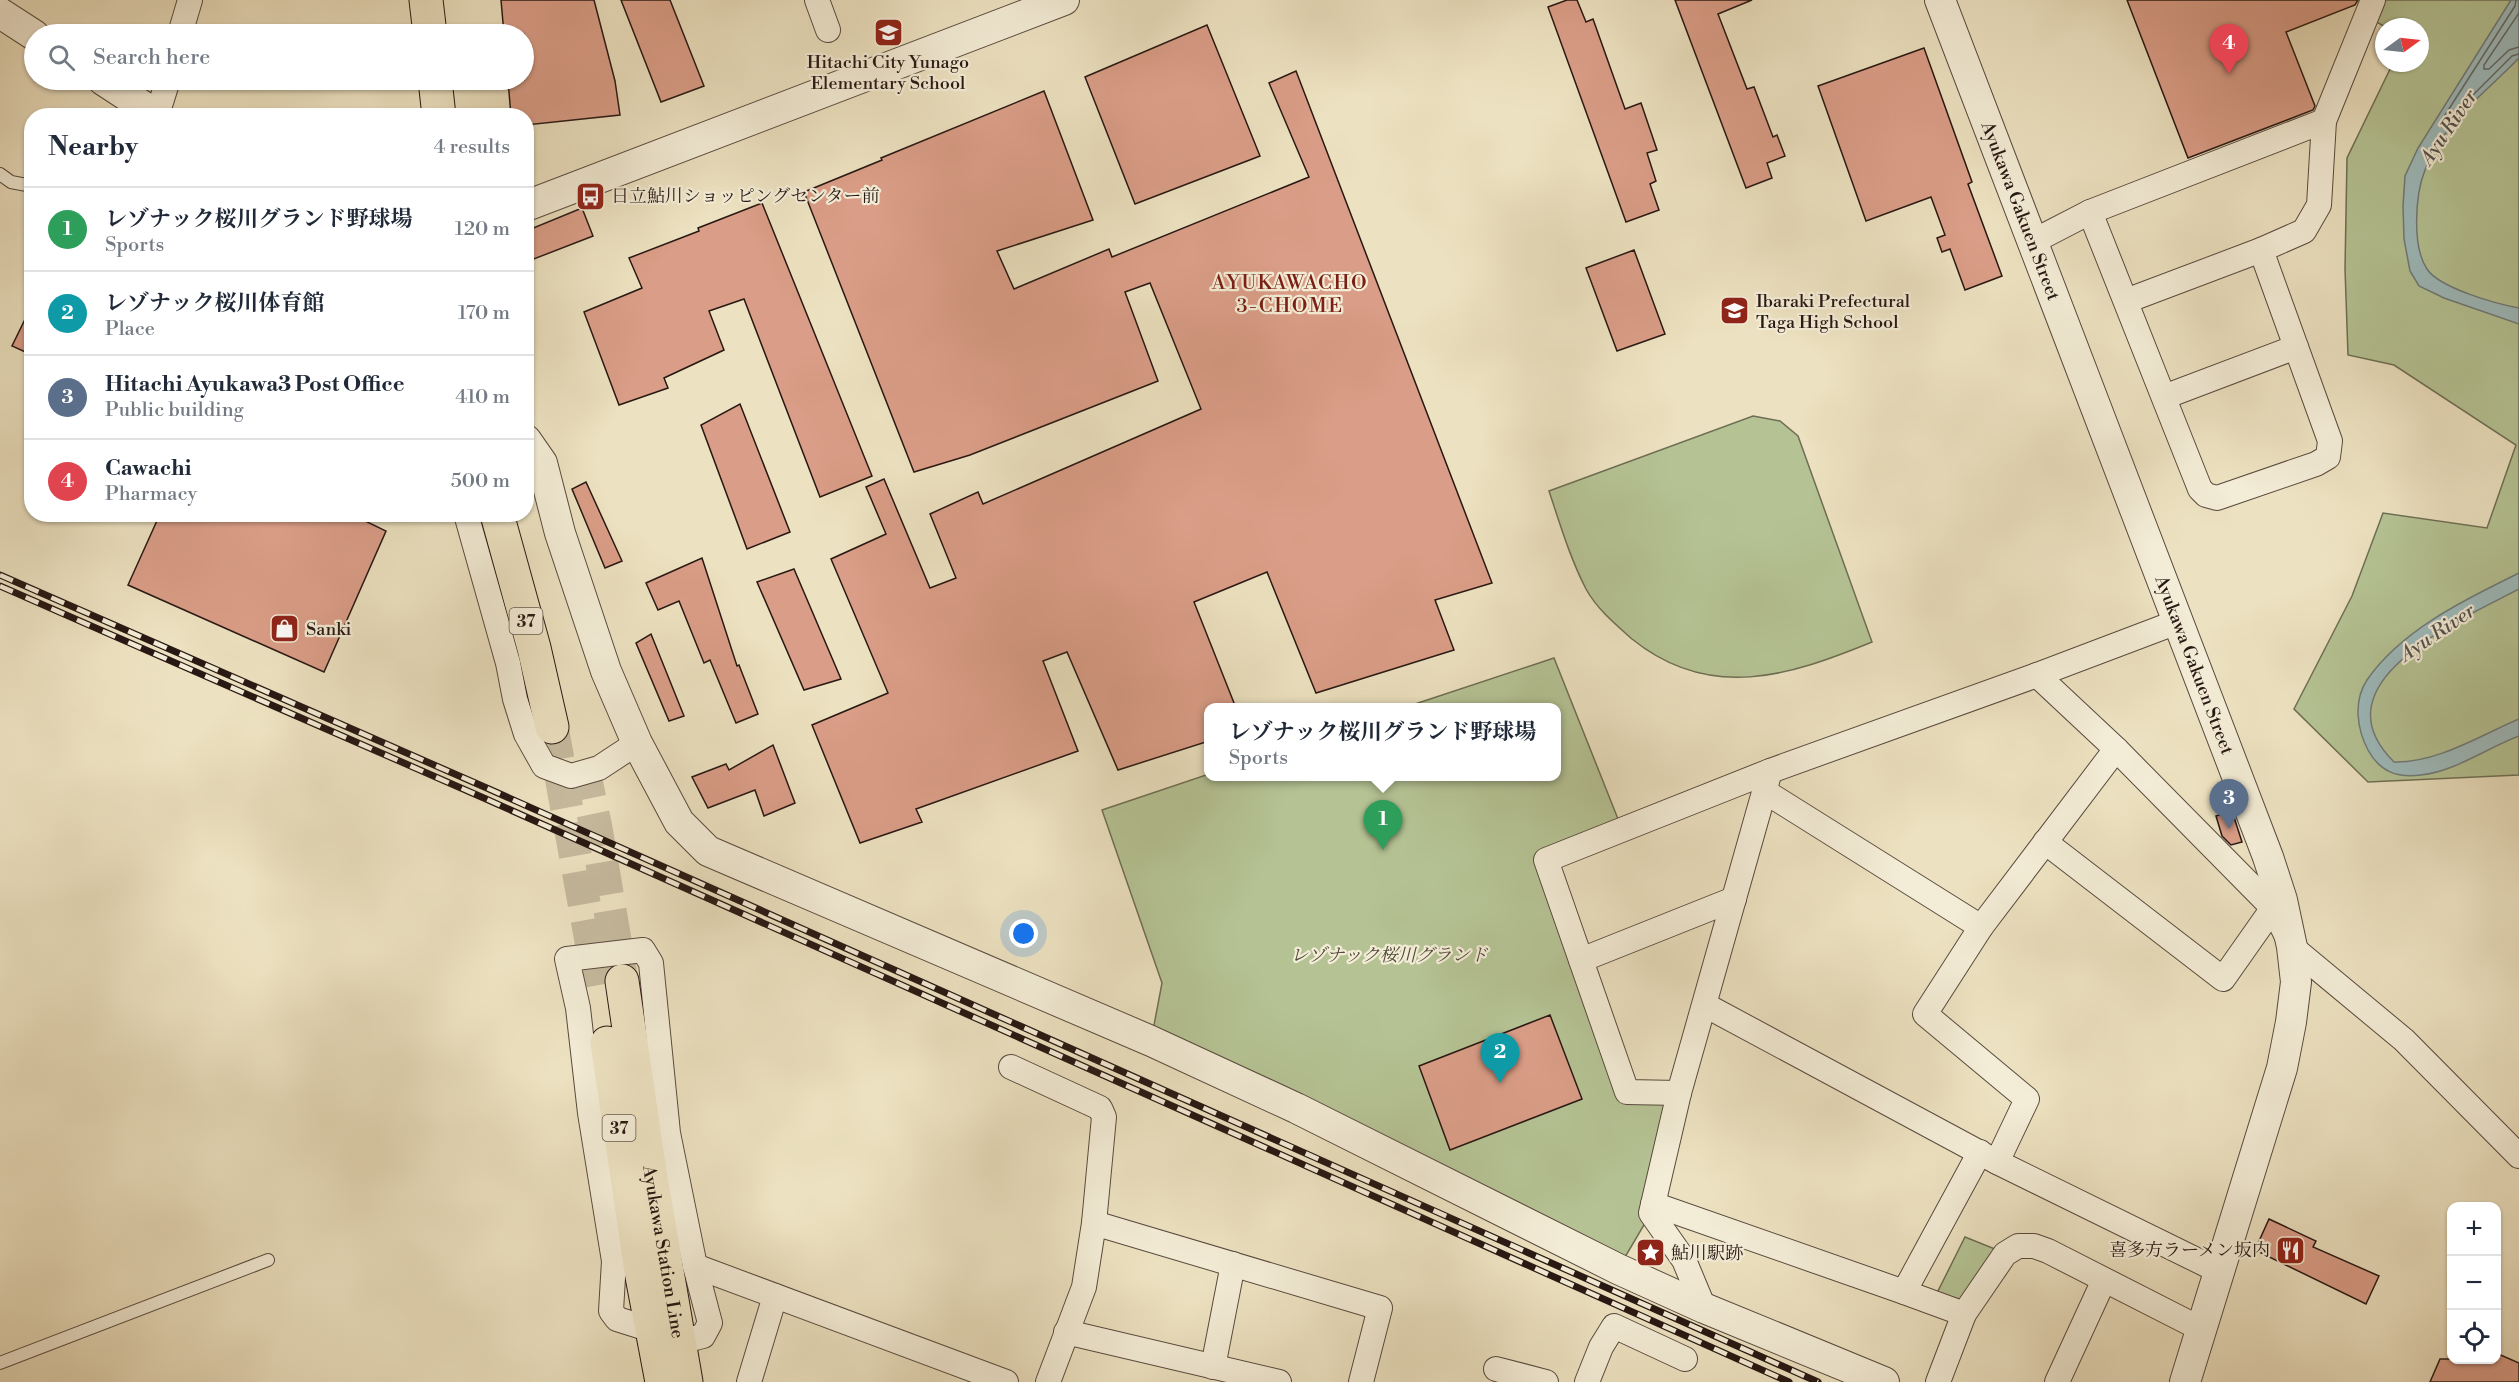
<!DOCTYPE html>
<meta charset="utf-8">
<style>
:root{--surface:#fff;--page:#f6f6f7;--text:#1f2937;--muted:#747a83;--line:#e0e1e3;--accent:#2563eb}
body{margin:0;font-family:"Libre Bodoni","Noto Serif JP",serif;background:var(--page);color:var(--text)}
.controls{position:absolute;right:18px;bottom:18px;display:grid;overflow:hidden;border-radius:12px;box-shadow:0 2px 4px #0004}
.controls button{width:54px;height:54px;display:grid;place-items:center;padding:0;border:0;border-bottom:2px solid var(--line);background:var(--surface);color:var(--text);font:30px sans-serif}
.compass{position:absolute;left:2375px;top:18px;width:54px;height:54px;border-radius:50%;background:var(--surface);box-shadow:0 2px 4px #0004;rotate:75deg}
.you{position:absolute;left:1024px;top:934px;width:21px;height:21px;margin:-15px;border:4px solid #fff;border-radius:50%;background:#1a73e8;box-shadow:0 0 0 9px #1a73e833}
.badge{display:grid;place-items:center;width:39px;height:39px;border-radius:50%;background:var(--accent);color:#fff;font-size:20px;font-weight:700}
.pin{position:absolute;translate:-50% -50px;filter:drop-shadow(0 2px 3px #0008)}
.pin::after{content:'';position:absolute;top:32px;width:21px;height:18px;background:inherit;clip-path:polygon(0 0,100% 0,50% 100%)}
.popup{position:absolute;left:1204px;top:703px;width:357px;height:78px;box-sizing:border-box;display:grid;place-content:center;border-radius:12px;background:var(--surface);filter:drop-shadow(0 2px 4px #0005);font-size:20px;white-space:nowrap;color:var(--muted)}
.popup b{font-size:22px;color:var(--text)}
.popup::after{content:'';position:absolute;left:50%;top:100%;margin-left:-12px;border:12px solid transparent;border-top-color:var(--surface)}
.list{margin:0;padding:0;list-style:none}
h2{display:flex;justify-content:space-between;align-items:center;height:78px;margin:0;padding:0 24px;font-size:26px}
h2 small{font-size:20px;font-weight:400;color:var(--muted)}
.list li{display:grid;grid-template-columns:39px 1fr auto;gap:18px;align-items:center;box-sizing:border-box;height:84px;padding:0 24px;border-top:2px solid var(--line)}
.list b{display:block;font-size:22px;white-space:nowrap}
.list p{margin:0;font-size:20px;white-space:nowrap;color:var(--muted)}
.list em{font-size:20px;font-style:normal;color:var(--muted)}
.icon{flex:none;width:33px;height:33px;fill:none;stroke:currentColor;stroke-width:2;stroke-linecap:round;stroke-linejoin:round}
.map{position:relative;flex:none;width:2519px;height:1382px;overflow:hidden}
.search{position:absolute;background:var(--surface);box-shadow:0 2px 4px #0004;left:24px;top:24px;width:510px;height:66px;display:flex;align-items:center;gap:15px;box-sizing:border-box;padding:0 21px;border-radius:33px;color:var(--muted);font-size:22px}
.panel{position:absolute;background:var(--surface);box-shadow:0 2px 4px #0004;left:24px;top:108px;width:510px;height:414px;border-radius:24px}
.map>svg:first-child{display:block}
.green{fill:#b5c394;stroke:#6e6e54;stroke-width:1.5}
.water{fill:#9dbbbd;stroke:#6e7a79;stroke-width:1.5}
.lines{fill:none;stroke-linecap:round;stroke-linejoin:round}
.shore{stroke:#626a68;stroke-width:1.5}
.building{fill:#da9d87;stroke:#281813;stroke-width:1.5}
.primary-tunnel{stroke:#c5b99d;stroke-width:33;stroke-dasharray:33 16;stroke-linecap:butt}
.service-casing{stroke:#594a3e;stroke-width:14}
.minor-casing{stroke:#594a3e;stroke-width:26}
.tertiary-casing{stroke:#594a3e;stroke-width:32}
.primary-casing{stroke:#281813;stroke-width:35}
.service{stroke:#f3ecd6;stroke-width:12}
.minor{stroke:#f3ecd6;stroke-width:24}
.tertiary{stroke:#f3ecd6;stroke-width:30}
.primary{stroke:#ece1c0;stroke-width:33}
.rail-casing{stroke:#281813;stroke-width:7}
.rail{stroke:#f3ecd6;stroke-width:4.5;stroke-dasharray:14;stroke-linecap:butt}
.labels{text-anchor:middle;stroke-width:4.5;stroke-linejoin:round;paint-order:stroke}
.shield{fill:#f3ecd6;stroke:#65584e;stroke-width:1.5}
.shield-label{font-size:16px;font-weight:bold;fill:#281813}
.poi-label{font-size:18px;fill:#281813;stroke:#f3ecd6;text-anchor:start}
.street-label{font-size:18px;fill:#281813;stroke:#f3ecd6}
.park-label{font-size:18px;font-style:italic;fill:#524b3a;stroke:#f3ecd6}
.water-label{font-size:20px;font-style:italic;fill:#51514e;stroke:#f3ecd6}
.neighbourhood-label{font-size:20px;letter-spacing:1.5px;fill:#7a1f14;stroke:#f3ecd6}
</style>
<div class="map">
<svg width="2519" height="1382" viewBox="0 0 2519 1382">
<rect width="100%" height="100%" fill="#ece1c0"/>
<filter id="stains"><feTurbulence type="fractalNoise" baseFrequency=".00333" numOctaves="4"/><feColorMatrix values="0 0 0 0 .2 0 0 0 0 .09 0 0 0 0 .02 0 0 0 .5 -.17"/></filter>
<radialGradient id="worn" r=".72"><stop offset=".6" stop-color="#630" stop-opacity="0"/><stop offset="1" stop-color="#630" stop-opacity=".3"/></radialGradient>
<!-- green -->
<g class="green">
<path d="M2384,0H2519V775L2368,782L2294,709L2352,596L2383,513L2487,528L2516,445L2394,365L2348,355L2345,269L2347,158L2393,63H2420V27H2385L2375,21Z"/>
<path d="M1753,416L1780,421L1798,436L1872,642C1789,676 1710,702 1632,639C1615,624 1597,609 1586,589C1570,558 1560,524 1549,491Z"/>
<path d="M1554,658L1622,829L1546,860L1627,1091L1679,1093L1651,1213L1618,1269L1151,1041L1162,983L1102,810L1209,774V776H1557V708L1406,707Z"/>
<path d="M1965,1237L2000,1251L1958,1305L1936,1295Z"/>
</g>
<!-- water -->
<g class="water">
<path d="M2511,0H2519V58C2496,82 2468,104 2448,130C2439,142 2430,157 2425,170C2415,195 2412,247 2427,269C2439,288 2497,304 2519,308V324L2444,298L2419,286L2410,271L2404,239L2403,206L2405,176L2418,148Z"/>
<path d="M2519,573V589C2463,619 2313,682 2394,762C2437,763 2479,736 2519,719V736C2487,748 2456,771 2421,775C2397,778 2380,772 2368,750C2357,729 2353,701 2367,680C2401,630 2466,599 2519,573Z"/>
</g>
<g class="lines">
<!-- shore -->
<g class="shore">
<path d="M2516,0L2515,6L2445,115L2446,118H2450L2512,56L2519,54"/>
<path d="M2519,13L2484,65V69H2489L2509,50L2519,47"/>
</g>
</g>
<!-- building -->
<g class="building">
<path d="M501,0H594L615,81L620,115L526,125V116H511L508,80H524V34H504Z"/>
<path d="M621,0H670L704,86L661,102Z"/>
<path d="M1567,0H1577L1586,22L1593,19L1625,109L1641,103L1657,150L1647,153L1656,181L1650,184L1659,210L1626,222L1548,7Z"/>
<path d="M1675,0H1752L1718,14L1747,89L1754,87L1773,137L1777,135L1785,156L1767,163L1772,178L1746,188Z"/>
<path d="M2127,0H2358L2355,5L2286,32L2315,106L2313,110L2188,158Z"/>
<path d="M1207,25L1260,156L1135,204L1085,77Z"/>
<path d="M1924,48L1972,182L1968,184L2002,276L1965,290L1950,249L1942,252L1937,238L1945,235L1931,197L1866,221L1818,86Z"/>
<path d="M1296,71L1492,583L1435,600L1454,650L1316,693L1267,572L1194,602L1236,708H1209V741L1118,770L1067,652L1043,661L1078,751L916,809L922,822L860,843L812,725L888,693L831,559L886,534L866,487L884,479L930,588L956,578L930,514L978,492L983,504L1201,409L1150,283L1125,292L1158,381L970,455L914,472L804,192L882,160L881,158L1044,91L1093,220L997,251L1014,289L1109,249L1112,257L1309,177L1269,83Z"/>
<path d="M762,203L872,476L820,497L744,299L709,311L724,350L664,378L668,388L619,405L584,312L642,288L629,258L699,231L698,228Z"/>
<path d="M582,208L593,236L526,262V231Z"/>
<path d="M1634,250L1665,334L1617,351L1586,268Z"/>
<path d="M32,305V355L12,346Z"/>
<path d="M740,404L790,532L747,549L701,425Z"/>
<path d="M586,482L622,561L605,568L572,489Z"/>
<path d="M160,514H351L386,531L324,672L128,585Z"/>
<path d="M702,558L737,666L739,665L758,714L736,723L710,660L704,663L679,601L658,610L646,583Z"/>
<path d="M794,569L841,679L804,690L757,582Z"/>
<path d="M651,634L684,716L669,721L636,643Z"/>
<path d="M773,745L795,803L764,816L755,790L708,808L692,777L726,764L729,770Z"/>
<path d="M2232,811L2242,842L2231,845L2222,836L2216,816Z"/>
<path d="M1550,1015L1582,1099L1450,1150L1419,1066Z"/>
<path d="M2269,1219L2316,1241L2313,1247L2379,1276L2366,1304L2255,1250Z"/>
<path d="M2496,1353L2519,1363V1382H2430L2440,1359H2496Z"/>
</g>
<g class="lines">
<!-- primary-tunnel -->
<g class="primary-tunnel">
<path d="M552,727L599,985"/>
<path d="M583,766L596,828L622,981"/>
</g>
<defs>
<g id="service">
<path d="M0,174L11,182L32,186"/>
<path d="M0,1363L268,1260"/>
</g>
<g id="minor">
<path d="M817,0L828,30"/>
<path d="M180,34L190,0"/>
<path d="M157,115L168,80"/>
<path d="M2090,212L2200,489L2206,495L2217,498L2316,464L2328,457L2330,441L2261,250L2304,231L2319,205L2324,121"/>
<path d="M2032,242L2090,212L2324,121L2373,0"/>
<path d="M2126,301L2261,250"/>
<path d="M2164,397L2296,347"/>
<path d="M466,514L508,663L515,699L526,734L544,766L571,776L599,768L637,743"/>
<path d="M2037,675L2116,749L2273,908L2292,947L2404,1040L2519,1156"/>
<path d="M1764,791L1981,927L2116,749"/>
<path d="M2045,842L2223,979L2273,908"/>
<path d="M1981,927L1925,1014L2027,1099L1997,1162"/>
<path d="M1581,960L1734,899"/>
<path d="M1705,1005L1997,1162L2219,1271"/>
<path d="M1011,1067L1100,1108L1104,1117L1094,1223L1084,1287L1048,1382"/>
<path d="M1679,1093L1627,1092L1546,860L1770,771L2037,675L2177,622"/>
<path d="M1653,1204L1904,1292"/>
<path d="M1094,1223L1380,1308L1361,1382"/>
<path d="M695,1266L1006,1382"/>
<path d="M1704,1308L1684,1260L1651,1213L1679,1093L1770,771"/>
<path d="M1964,1314L1904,1292L1980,1152"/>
<path d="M652,1330L617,1319L611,1311L614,1261L590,1113L578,1008L567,959L643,950L651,963L668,1133L695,1266L710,1323L703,1336L679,1342"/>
<path d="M1066,1332L1279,1382"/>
<path d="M1213,1367L1233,1264"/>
<path d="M1496,1369L1546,1382"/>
<path d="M749,1382L775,1296"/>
<path d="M1587,1382L1601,1347L1614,1326L1685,1359"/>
<path d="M1938,1382L1964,1314L2005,1254L2018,1246H2034L2048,1251L2201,1329"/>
<path d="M2057,1382L2104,1280"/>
</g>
<g id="tertiary">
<path id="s1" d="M1940,0L2268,857L2282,900L2292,947L2296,982L2291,1022L2282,1068L2185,1382"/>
<path d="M0,13L34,35"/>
<path d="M103,80L158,116"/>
<path d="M526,206L1064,0"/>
<path d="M526,440L542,463L560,533L606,671L637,743L679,822L708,851L1151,1041L1296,1108L1618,1269L1704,1308L1884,1382"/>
</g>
<g id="primary">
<path d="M426,0L430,34"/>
<path d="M435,80L439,116"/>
<path d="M497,514L534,648L552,727"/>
<path id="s2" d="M622,981L650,1172L686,1382"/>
<path d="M607,1043L641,1271L662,1382"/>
</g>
</defs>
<!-- service casing -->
<use href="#service" class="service-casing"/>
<!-- minor casing -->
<use href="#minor" class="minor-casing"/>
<!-- tertiary casing -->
<use href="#tertiary" class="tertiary-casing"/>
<!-- primary casing -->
<use href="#primary" class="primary-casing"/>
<!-- service -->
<use href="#service" class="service"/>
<!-- minor -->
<use href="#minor" class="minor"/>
<!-- tertiary -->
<use href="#tertiary" class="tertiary"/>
<!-- primary -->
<use href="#primary" class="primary"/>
<defs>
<g id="rail">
<path d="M0,575L489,789L1818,1382"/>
<path d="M0,586L486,799L1789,1382"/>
</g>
</defs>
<!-- rail casing -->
<use href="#rail" class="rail-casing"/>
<!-- rail -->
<use href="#rail" class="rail"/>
</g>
<!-- icons -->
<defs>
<symbol id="school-square" viewBox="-11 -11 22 22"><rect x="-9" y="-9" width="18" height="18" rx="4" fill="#8f2418" stroke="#f3ecd6"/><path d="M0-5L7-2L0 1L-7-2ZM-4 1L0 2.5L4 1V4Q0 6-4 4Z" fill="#fff"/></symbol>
<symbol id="bus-square" viewBox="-11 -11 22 22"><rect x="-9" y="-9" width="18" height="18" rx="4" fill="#8f2418" stroke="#f3ecd6"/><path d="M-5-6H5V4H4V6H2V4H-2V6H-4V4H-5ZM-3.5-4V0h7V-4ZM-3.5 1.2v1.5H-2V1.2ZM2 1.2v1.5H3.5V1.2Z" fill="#fff"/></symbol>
<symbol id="shop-square" viewBox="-11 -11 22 22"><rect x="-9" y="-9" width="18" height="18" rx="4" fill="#8f2418" stroke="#f3ecd6"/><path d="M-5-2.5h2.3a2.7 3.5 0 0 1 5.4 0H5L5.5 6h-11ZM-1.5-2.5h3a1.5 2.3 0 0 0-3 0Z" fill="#fff"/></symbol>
<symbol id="restaurant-square" viewBox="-11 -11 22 22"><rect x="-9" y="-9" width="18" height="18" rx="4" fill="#8f2418" stroke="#f3ecd6"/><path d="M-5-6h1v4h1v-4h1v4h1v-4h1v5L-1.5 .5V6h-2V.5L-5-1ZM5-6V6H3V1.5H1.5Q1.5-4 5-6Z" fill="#fff"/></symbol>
<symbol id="sight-square" viewBox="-11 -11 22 22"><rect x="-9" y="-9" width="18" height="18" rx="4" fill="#8f2418" stroke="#f3ecd6"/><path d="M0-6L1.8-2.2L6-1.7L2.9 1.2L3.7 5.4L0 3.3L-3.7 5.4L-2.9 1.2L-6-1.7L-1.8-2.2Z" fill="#fff"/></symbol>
</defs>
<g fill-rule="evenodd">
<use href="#school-square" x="872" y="16" width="33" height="33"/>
<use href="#bus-square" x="574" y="180" width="33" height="33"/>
<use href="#school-square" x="1718" y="294" width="33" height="33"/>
<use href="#shop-square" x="268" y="612" width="33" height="33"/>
<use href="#restaurant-square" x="2274" y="1234" width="33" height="33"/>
<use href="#sight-square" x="1634" y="1236" width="33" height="33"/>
</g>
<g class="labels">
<!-- shield labels -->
<g class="shield">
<rect x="509.5" y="608" width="33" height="26" rx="4.5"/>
<rect x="602.5" y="1115" width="33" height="26" rx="4.5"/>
</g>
<g class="shield-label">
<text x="526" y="627">37</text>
<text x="619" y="1134">37</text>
</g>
<!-- poi labels -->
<g class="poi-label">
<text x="888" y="68" text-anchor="middle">Hitachi City Yunago<tspan x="888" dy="21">Elementary School</tspan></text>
<text x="611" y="202">日立鮎川ショッピングセンター前</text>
<text x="1756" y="307">Ibaraki Prefectural<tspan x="1756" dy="21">Taga High School</tspan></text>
<text x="306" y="635">Sanki</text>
<text x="2270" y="1256" text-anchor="end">喜多方ラーメン坂内</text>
<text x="1671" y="1259">鮎川駅跡</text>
</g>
<!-- street labels -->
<g class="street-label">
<text dy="6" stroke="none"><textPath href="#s1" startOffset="226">Ayukawa Gakuen Street</textPath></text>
<text dy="6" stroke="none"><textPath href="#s1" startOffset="712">Ayukawa Gakuen Street</textPath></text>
<text dy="6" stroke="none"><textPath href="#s2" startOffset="274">Ayukawa Station Line</textPath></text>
</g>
<!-- park labels -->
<g class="park-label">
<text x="1389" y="961">レゾナック桜川グランド</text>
</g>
<!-- water labels -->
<g class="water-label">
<text transform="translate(2448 127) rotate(-56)" y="7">Ayu River</text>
<text transform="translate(2437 632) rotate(-34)" y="7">Ayu River</text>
</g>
<!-- neighbourhood labels -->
<g class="neighbourhood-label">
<text x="1290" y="289">AYUKAWACHO<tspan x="1290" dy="23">3-CHOME</tspan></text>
</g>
</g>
<rect width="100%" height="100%" filter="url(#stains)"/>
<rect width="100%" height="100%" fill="url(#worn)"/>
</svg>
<div class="controls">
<button>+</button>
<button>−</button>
<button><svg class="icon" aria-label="locate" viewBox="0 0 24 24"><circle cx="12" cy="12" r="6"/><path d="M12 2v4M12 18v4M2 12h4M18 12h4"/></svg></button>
</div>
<svg class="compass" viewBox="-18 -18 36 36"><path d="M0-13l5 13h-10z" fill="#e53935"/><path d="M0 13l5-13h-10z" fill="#747a83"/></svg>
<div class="you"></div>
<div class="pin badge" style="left:1383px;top:850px;background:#2e9e5b">1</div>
<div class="popup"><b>レゾナック桜川グランド野球場</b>Sports</div>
<div class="pin badge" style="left:1500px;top:1083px;background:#0f9aa8">2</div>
<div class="pin badge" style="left:2229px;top:829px;background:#5c6f8a">3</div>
<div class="pin badge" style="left:2229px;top:74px;background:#e0444e">4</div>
<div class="search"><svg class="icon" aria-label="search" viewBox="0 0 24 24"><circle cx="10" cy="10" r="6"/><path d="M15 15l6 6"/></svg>Search here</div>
<section class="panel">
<h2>Nearby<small>4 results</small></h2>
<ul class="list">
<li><span class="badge" style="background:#2e9e5b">1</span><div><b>レゾナック桜川グランド野球場</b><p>Sports</p></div><em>120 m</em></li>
<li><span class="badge" style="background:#0f9aa8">2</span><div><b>レゾナック桜川体育館</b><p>Place</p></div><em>170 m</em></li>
<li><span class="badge" style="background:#5c6f8a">3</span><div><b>Hitachi Ayukawa3 Post Office</b><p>Public building</p></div><em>410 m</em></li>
<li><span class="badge" style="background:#e0444e">4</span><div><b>Cawachi</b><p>Pharmacy</p></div><em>500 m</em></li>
</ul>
</section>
</div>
